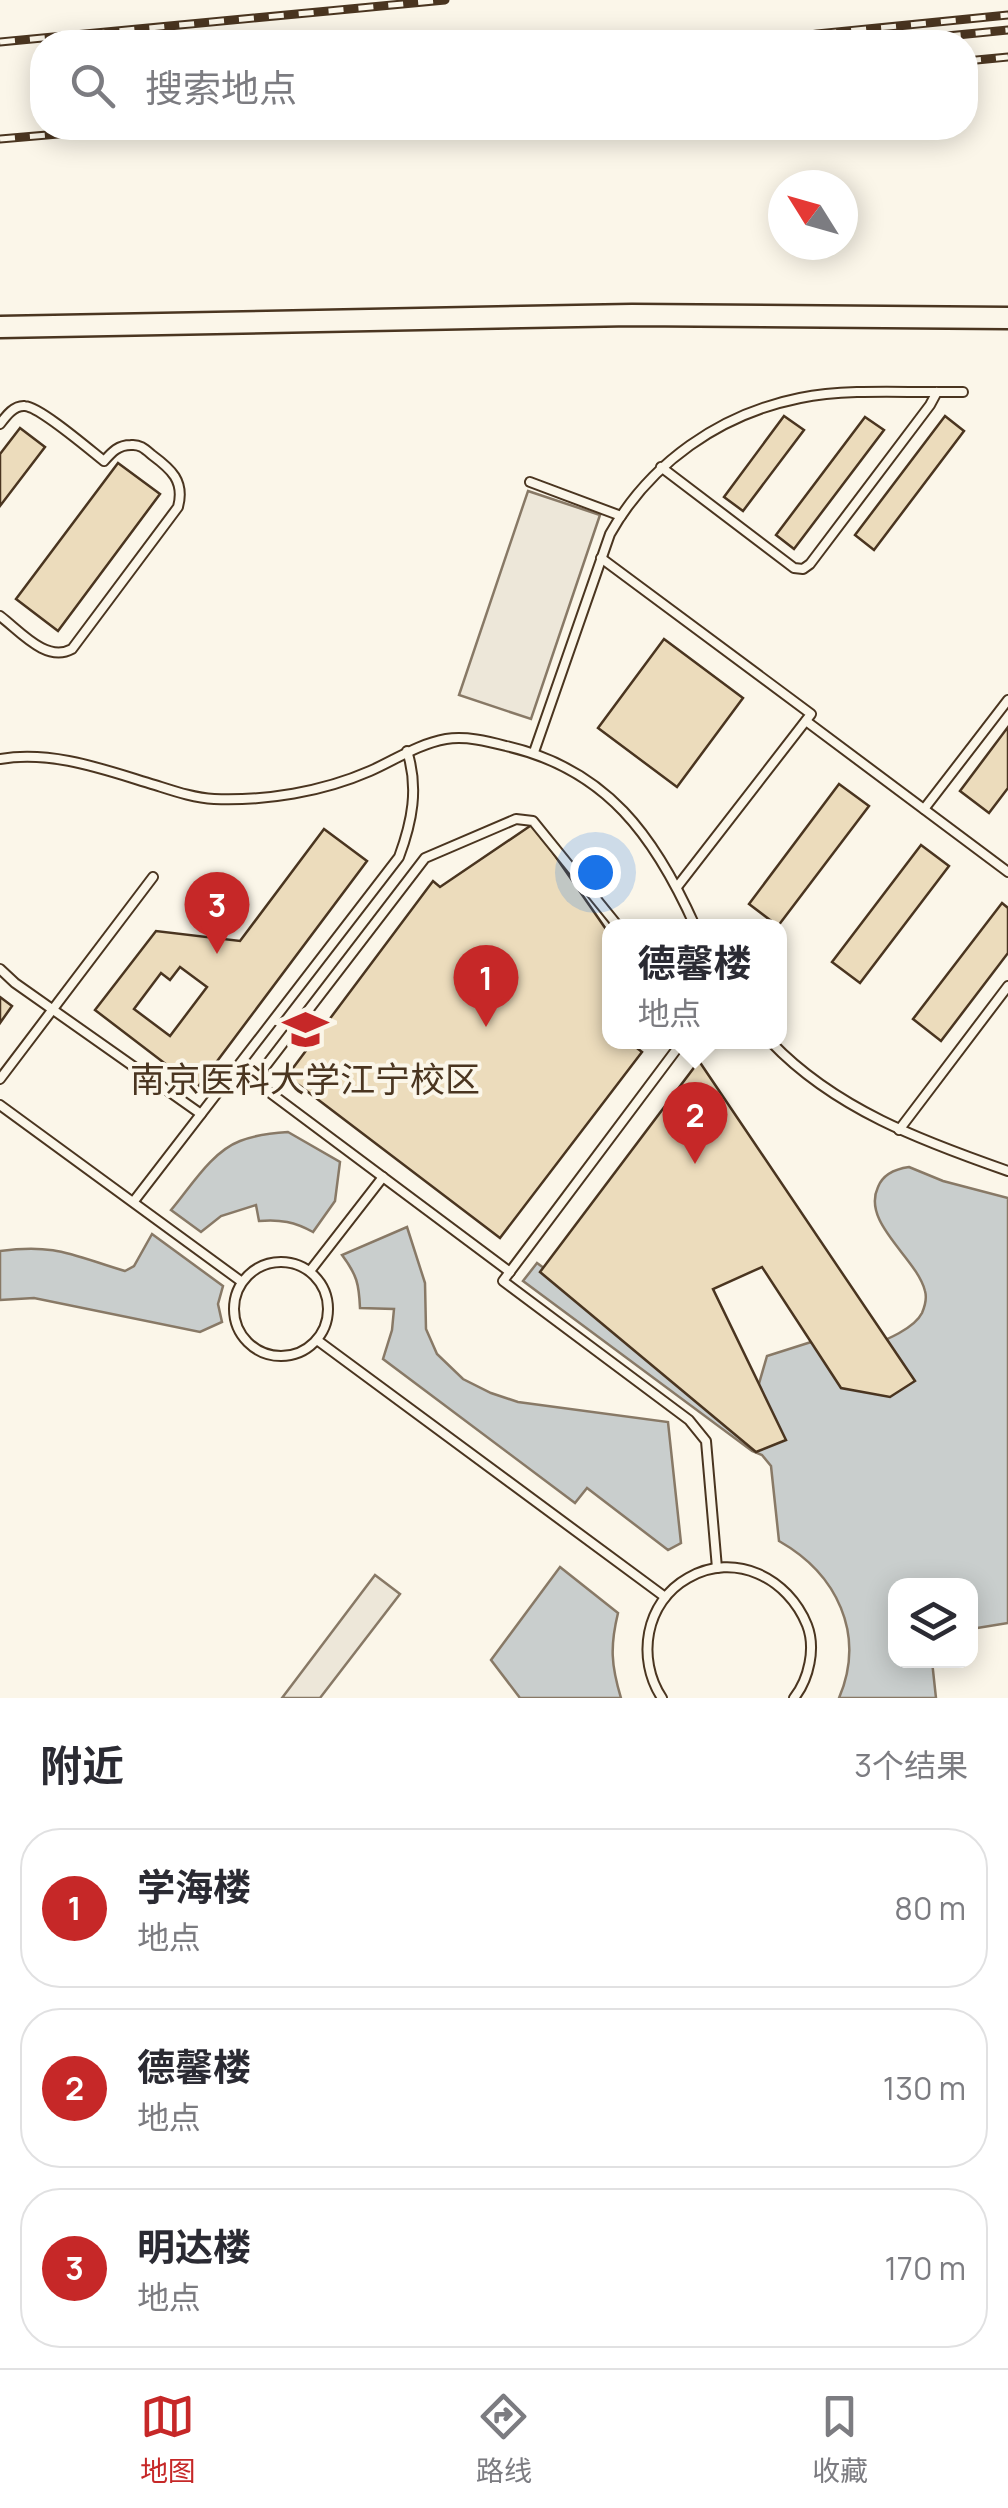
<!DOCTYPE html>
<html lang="zh">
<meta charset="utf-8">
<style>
:root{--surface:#fff;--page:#f2f2f3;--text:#2b2b33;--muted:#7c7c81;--line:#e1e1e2;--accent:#c62828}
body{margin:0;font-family:Manrope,"Noto Sans SC",sans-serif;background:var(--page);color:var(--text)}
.controls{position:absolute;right:30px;bottom:30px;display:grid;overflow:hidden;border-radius:20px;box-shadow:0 5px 25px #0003}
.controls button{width:90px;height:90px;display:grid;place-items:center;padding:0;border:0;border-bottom:2px solid var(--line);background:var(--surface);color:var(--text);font:50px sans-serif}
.compass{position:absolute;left:768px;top:170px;width:90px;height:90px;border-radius:50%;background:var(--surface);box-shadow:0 5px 25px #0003;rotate:307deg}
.you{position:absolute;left:595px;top:872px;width:35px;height:35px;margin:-25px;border:8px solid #fff;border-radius:50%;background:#1a73e8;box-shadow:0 0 0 15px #1a73e833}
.badge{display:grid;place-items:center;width:65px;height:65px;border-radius:50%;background:var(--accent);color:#fff;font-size:32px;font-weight:700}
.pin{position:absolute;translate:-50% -82px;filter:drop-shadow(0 2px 5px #0008)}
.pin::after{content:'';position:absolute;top:52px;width:35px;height:30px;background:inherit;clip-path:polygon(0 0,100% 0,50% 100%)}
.popup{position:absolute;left:602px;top:919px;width:185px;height:130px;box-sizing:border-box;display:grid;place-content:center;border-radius:20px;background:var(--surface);filter:drop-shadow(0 2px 8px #0005);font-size:32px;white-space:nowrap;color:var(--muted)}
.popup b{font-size:38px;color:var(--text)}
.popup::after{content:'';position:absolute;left:50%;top:100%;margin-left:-20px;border:20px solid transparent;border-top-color:var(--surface)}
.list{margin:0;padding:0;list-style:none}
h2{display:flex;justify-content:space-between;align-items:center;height:130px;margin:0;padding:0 40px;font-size:42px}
h2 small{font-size:32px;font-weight:400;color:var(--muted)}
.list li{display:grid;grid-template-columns:65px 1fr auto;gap:30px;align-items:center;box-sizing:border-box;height:160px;margin:0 20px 20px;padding:0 20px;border:2px solid var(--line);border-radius:40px}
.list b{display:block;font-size:38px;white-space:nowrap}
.list p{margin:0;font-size:32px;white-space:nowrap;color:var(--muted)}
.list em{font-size:32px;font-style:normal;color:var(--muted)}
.icon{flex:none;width:55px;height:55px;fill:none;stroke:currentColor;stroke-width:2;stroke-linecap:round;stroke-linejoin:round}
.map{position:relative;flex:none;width:1008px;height:1698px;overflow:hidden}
.search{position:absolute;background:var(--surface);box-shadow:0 5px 25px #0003;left:30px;right:30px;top:30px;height:110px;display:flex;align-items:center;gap:25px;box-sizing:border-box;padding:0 35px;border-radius:40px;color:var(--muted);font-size:38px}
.sheet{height:670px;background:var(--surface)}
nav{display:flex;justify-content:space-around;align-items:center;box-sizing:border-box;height:140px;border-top:2px solid var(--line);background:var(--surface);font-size:28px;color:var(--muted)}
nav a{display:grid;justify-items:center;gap:5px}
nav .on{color:var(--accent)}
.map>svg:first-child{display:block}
.parking{fill:#ede7d9;stroke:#887966;stroke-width:2.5}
.water{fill:#c9cecd;stroke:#887966;stroke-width:2.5}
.building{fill:#ecdcbc;stroke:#4a3520;stroke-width:2.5;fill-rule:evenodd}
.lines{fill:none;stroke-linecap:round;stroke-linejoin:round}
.lane-casing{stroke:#4a3520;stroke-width:12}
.secondary-casing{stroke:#4a3520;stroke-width:25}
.lane{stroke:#fbf6e9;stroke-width:8}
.secondary{stroke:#fbf6e9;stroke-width:20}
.rail-casing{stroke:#4a3520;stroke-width:9}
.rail{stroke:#fbf6e9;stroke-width:5;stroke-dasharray:15;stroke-linecap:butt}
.labels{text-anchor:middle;stroke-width:8;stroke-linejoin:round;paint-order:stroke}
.poi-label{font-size:35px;fill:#4a3520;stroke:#fbf6e9}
</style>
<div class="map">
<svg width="1008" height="1698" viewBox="0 0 1008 1698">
<rect width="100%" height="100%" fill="#fbf6e9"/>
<!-- parking -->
<g class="parking">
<path d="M528,491L600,515L531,719L459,695Z"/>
<path d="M375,1575L400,1594L320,1698H282Z"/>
</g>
<!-- water -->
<g class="water">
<path d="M288,1132L340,1162L335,1201L313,1232C295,1222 280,1219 259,1221L256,1205L221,1216L201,1232L171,1210C190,1188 211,1152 240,1141C255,1135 272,1133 288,1132Z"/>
<path d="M909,1167L943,1181L1008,1198V1623L971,1629L970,1586H896V1660L932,1661L936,1698H839C866,1634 837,1574 779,1541L771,1466L762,1455L752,1451L523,1281L537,1263L749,1418L767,1356L830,1336L848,1356C869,1346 912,1333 922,1313C925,1306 927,1298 925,1291C917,1258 861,1223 878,1187C883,1174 895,1169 909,1167Z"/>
<path d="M407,1227L425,1283L426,1329L437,1354L463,1379L491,1393L518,1402L668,1422L681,1543L668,1550L587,1488L575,1503L383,1359L392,1330L394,1309L360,1308C359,1284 357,1275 342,1255Z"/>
<path d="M152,1234L223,1286L218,1304L222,1322L200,1332L34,1298L0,1300V1251C56,1243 74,1256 125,1271L134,1266Z"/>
<path d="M560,1567L618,1613C610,1646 611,1665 621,1698H520L491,1660Z"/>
</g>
<!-- building -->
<g class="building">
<path d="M784,416L804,430L743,511L724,497Z"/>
<path d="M945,416L964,431L874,550L855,535Z"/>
<path d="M865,417L884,430L794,549L776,535Z"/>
<path d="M20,428L45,447L0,506V454Z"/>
<path d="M118,463L160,494L58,631L16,599Z"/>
<path d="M664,639L743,698L677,787L598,728Z"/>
<path d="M1008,727V788L989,813L960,791Z"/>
<path d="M839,784L869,806L778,926L749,904Z"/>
<path d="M533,824L610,935V1042H636L633,1045L642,1052L500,1238L287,1076L433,881L440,887Z"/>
<path d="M324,829L367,861L197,1088L95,1010L156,931L240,941ZM180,967L207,987L170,1036L134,1009L161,973L170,980Z"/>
<path d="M921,845L949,866L860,983L832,962Z"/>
<path d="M1002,903L1008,908V953L941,1041L913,1019Z"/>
<path d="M0,997L12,1006L0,1023Z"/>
<path d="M699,1061L915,1381L890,1397L841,1388L762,1267L713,1289L786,1440L756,1452L540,1272Z"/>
</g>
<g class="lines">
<defs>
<g id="lane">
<path d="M0,424C6,416 14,405 25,406C40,407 90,450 104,461C112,452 118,445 131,445C140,444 145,449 152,455C171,469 185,481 178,507L72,649C46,663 20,631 0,616"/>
<path d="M661,467L794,568L803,569L810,564L930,405L937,392"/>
<path d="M530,482L621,516"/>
<path d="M601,558L811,714L677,887"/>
<path d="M806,721L1008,872"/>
<path d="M534,752L610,534C650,463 720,414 800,398C849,388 912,393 963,392"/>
<path d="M0,759C53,750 105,770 155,785C174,791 194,798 214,799C266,801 322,792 370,771C395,760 418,744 446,739C466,736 487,741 506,746C607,769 655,837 695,926"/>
<path d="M924,809L1008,700"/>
<path d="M0,969L15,983L201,1114"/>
<path d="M682,1042L503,1281L689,1420L706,1441L717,1568"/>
<path d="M771,1042C835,1109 922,1141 1008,1171"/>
<path d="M237,1068L510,1272"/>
<path d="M0,1079L153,877"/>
<path d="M254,1081L425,858L516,819L533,821L618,926"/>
<path d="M0,1105L242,1282"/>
<path d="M899,1130L1008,986"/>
<path d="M134,1201L399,857C412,822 419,788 407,751"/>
<circle cx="281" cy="1309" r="47"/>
<path d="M310,1271L383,1177"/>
<path d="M317,1340L665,1597"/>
<path d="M662,1698C636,1659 645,1602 688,1578C735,1551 788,1578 807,1625C816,1648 809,1679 794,1698"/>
</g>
<path id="secondary" d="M0,327L632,315L1008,318"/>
</defs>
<!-- lane casing -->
<use href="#lane" class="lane-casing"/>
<!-- secondary casing -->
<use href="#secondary" class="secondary-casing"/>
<!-- lane -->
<use href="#lane" class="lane"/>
<!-- secondary -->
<use href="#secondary" class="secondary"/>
<defs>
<g id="rail">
<path d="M0,42L445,0"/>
<path d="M762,42L817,34L1008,15"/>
<path d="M886,42L1008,30"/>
<path d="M966,61L1008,57"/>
<path d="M0,139L128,128"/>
</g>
</defs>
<!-- rail casing -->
<use href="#rail" class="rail-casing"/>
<!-- rail -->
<use href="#rail" class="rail"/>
</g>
<!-- icons -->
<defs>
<symbol id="university-bare" viewBox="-9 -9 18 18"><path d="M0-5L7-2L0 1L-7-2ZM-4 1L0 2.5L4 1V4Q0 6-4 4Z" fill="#c62828" stroke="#fbf6e9" stroke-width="2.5" paint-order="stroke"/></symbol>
</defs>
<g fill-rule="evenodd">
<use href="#university-bare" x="274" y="998" width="63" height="63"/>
</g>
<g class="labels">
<!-- poi labels -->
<g class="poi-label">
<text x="305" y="1092">南京医科大学江宁校区</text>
</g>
</g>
</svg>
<div class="controls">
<button><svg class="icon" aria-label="layers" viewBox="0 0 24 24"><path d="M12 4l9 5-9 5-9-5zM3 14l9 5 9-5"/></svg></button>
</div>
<svg class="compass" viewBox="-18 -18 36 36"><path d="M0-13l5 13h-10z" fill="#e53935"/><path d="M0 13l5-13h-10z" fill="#7c7c81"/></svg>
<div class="you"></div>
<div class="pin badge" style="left:486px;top:1027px">1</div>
<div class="pin badge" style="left:695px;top:1164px">2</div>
<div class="popup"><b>德馨楼</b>地点</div>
<div class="pin badge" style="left:217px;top:954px">3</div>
<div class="search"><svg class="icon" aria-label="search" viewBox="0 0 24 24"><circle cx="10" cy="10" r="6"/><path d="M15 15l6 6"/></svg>搜索地点</div>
</div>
<section class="sheet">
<h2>附近<small>3个结果</small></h2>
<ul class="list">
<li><span class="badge">1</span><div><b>学海楼</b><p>地点</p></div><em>80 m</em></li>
<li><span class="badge">2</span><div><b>德馨楼</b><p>地点</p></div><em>130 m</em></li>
<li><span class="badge">3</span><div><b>明达楼</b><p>地点</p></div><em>170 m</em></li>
</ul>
</section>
<nav>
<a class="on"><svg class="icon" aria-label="map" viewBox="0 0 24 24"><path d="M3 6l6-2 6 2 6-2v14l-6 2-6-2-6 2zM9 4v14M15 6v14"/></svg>地图</a>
<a><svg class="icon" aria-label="directions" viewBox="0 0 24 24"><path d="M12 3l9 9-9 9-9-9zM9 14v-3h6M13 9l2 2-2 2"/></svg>路线</a>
<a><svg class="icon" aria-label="saved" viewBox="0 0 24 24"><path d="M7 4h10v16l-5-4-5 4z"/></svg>收藏</a>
</nav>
